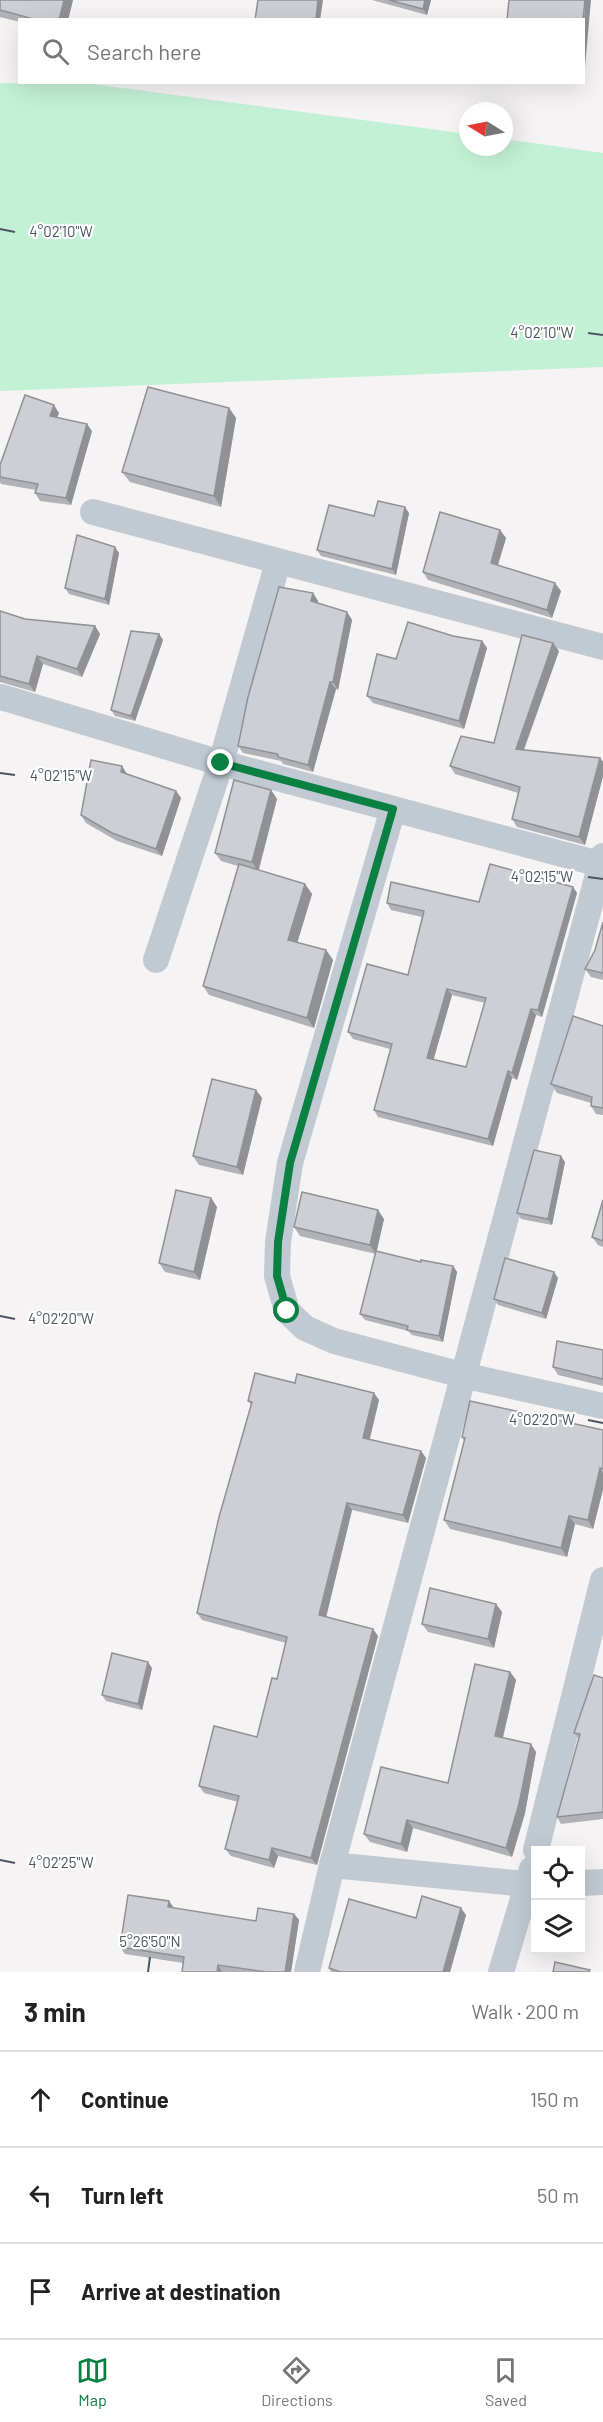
<!DOCTYPE html>
<meta charset="utf-8">
<style>
:root{--surface:#fff;--page:#f6f6f6;--text:#222;--muted:#767676;--line:#e0e0e0;--accent:#0b8043}
body{margin:0;font-family:Barlow,sans-serif;background:var(--page);color:var(--text)}
.controls{position:absolute;right:18px;bottom:18px;display:grid;overflow:hidden;border-radius:0px;box-shadow:0 6px 24px #0002}
.controls button{width:54px;height:54px;display:grid;place-items:center;padding:0;border:0;border-bottom:2px solid var(--line);background:var(--surface);color:var(--text);font:30px sans-serif}
.compass{position:absolute;left:459px;top:102px;width:54px;height:54px;border-radius:50%;background:var(--surface);box-shadow:0 6px 24px #0002;rotate:280deg}
.stop{position:absolute;width:18px;height:18px;margin:-14px;border:4px solid #0b8043;border-radius:50%;background:#fff}
.stop.end{background:#0b8043;border-color:#fff;box-shadow:0 2px 6px #0008}
.list{margin:0;padding:0;list-style:none}
h2{display:flex;justify-content:space-between;align-items:center;height:78px;margin:0;padding:0 24px;font-size:26px}
h2 small{font-size:20px;font-weight:400;color:var(--muted)}
.list li{display:grid;grid-template-columns:39px 1fr auto;gap:18px;align-items:center;box-sizing:border-box;height:96px;padding:0 24px;border-top:2px solid var(--line)}
.list b{display:block;font-size:22px;white-space:nowrap}
.list em{font-size:20px;font-style:normal;color:var(--muted)}
.icon{flex:none;width:33px;height:33px;fill:none;stroke:currentColor;stroke-width:2;stroke-linecap:round;stroke-linejoin:round}
.map{position:relative;flex:none;width:603px;height:1972px;overflow:hidden}
.search{position:absolute;background:var(--surface);box-shadow:0 6px 24px #0002;left:18px;right:18px;top:18px;height:66px;display:flex;align-items:center;gap:15px;box-sizing:border-box;padding:0 21px;border-radius:0px;color:var(--muted);font-size:22px}
.sheet{height:366px;background:var(--surface)}
nav{display:flex;justify-content:space-around;align-items:center;box-sizing:border-box;height:84px;border-top:2px solid var(--line);background:var(--surface);font-size:16px;color:var(--muted)}
nav a{display:grid;justify-items:center;gap:3px}
nav .on{color:var(--accent)}
.map>svg:first-child{display:block}
.green{fill:#c3f1d5}
.lines{fill:none;stroke-linecap:round;stroke-linejoin:round}
.minor{stroke:#c1cad2;stroke-width:26}
.wall{fill:#b0b2b7;fill-rule:evenodd}
.shaded-wall{fill:#909195}
.building{fill:#cdcfd5;stroke:#909195;stroke-width:1.5;fill-rule:evenodd}
.route{stroke:#0b8043;stroke-width:8}
.ticks{fill:none;stroke:#4a5661;stroke-width:2}
.ticks-label{font-size:15px;text-anchor:middle;fill:#4a5661;stroke:#fff;stroke-width:4.5;stroke-linejoin:round;paint-order:stroke}
</style>
<div class="map">
<svg width="603" height="1972" viewBox="0 0 603 1972">
<rect width="100%" height="100%" fill="#f5f3f3"/>
<!-- green -->
<path class="green" d="M0,83H85L468,134V147H504V139L603,153V367L0,391Z"/>
<g class="lines">
<!-- minor -->
<g class="minor">
<path d="M93,512L603,647"/>
<path d="M1,697L221,763L603,865"/>
<path d="M393,809L290,1163L278,1242L277,1276L287,1311L305,1328L334,1341L462,1375L603,1406"/>
<path d="M156,960L221,763L278,562"/>
<path d="M536,1850L603,1580"/>
<path d="M580,1883L603,1882"/>
<path d="M536,1885L332,1865L603,856"/>
<path d="M307,1972L332,1865"/>
<path d="M501,1972L532,1869"/>
</g>
</g>
<!-- wall -->
<g class="wall">
<path d="M0,0H73L68,20H20V22L0,17Z"/>
<path d="M372,0H431L427,15Z"/>
<path d="M229,408L236,418L221,507L130,482L122,472Z"/>
<path d="M59,413L57,417L92,431L71,505L40,501L35,493L36,490L1,484L0,482V465Z"/>
<path d="M409,513L396,575L321,556L317,550L374,516Z"/>
<path d="M500,530L506,538L498,565L561,591L552,618L428,580L423,572Z"/>
<path d="M119,553L109,605L69,594L65,588Z"/>
<path d="M313,593L318,601V603L347,612L352,620L338,690L336,689L313,772L283,764L281,761L243,753L238,746Z"/>
<path d="M0,611L25,619L95,626L100,634L82,677L43,664L35,692L0,682Z"/>
<path d="M159,634L163,640L135,721L115,716L111,710Z"/>
<path d="M453,636L482,641L487,648L464,729L373,703L367,696L396,659Z"/>
<path d="M559,651L524,750L600,758L603,762V776L585,845L517,827L512,819L518,793L455,774L450,766L494,743Z"/>
<path d="M122,766L127,775L176,791L181,798L162,856L117,841L86,823L81,815Z"/>
<path d="M271,790L277,799L259,870L305,884L312,894L297,943L326,950L333,960L314,1028L209,995L203,986L238,866L221,861L215,853Z"/>
<path d="M577,893L542,1017L536,1015L517,1080L512,1078L493,1146L378,1117L374,1110L390,1049L353,1039L348,1032L408,975L422,917L391,910L387,903L479,902ZM452,995L485,1003L466,1067L433,1060Z"/>
<path d="M603,922V980L591,977L585,969L595,950Z"/>
<path d="M603,1026V1115L596,1114L591,1106V1103L557,1093L551,1084Z"/>
<path d="M256,1090L262,1098L243,1175L199,1165L193,1156Z"/>
<path d="M565,1162L552,1225L521,1219L517,1213Z"/>
<path d="M211,1198L217,1207L200,1280L165,1272L159,1263Z"/>
<path d="M603,1200V1247L598,1245L592,1237Z"/>
<path d="M384,1219L376,1254L300,1236L294,1227Z"/>
<path d="M421,1262L453,1266L457,1272L443,1342L412,1335L408,1331L365,1320L360,1314Z"/>
<path d="M558,1278L546,1319L498,1305L494,1299Z"/>
<path d="M603,1350V1386L558,1375L553,1367Z"/>
<path d="M295,1383L379,1400L370,1439L421,1451L426,1458L408,1523L352,1510L326,1616L378,1636L317,1865L278,1856L274,1868L231,1856L225,1849L238,1802L204,1793L199,1786L257,1737L277,1679L286,1643L202,1620L197,1613L251,1405L248,1401Z"/>
<path d="M603,1430V1489L593,1529L575,1524L567,1557L450,1529L444,1520L464,1441L462,1437Z"/>
<path d="M496,1604L502,1612L494,1648L428,1632L422,1624Z"/>
<path d="M152,1668L142,1710L106,1701L102,1695Z"/>
<path d="M510,1672L516,1680L503,1738L536,1752L525,1813L512,1857L413,1828L407,1852L370,1842L364,1834L448,1783Z"/>
<path d="M603,1678V1819L561,1824L557,1817L579,1739L574,1733Z"/>
<path d="M174,1908L256,1921L294,1914L299,1920L291,1972H182L183,1963L125,1954L120,1947Z"/>
<path d="M466,1915L450,1972H331L329,1968L416,1918Z"/>
</g>
<!-- shaded-wall -->
<g class="shaded-wall">
<path d="M64,0H73L68,20H59Z"/>
<path d="M318,0H323L320,20H316Z"/>
<path d="M425,0H431L427,15L423,9Z"/>
<path d="M585,0H591L584,78V20Z"/>
<path d="M54,405L59,413L55,423L50,416Z"/>
<path d="M229,408L236,418L221,507L214,496Z"/>
<path d="M87,424L92,431L71,505L66,498Z"/>
<path d="M405,507L409,513L396,575L392,569Z"/>
<path d="M500,530L506,538L496,571L491,563Z"/>
<path d="M115,547L119,553L109,605L105,599Z"/>
<path d="M555,583L561,591L552,618L547,610Z"/>
<path d="M313,593L318,601L316,609L311,601Z"/>
<path d="M347,612L352,620L338,690L333,682Z"/>
<path d="M95,626L100,634L82,677L77,669Z"/>
<path d="M159,634L163,640L135,721L131,716Z"/>
<path d="M482,641L487,648L464,729L459,721Z"/>
<path d="M553,643L559,651L521,757L516,749Z"/>
<path d="M37,656L43,664L35,692L29,684Z"/>
<path d="M330,682L336,689L313,772L308,765Z"/>
<path d="M600,758L603,762V776L585,845L579,837Z"/>
<path d="M122,766L127,774L126,780L121,772Z"/>
<path d="M271,790L277,799L258,871L252,862Z"/>
<path d="M176,791L181,798L162,856L156,849Z"/>
<path d="M305,884L312,894L295,950L288,940Z"/>
<path d="M573,887L577,893L542,1017L538,1010Z"/>
<path d="M326,950L333,960L314,1028L307,1018Z"/>
<path d="M447,989L452,995L432,1065L427,1058Z"/>
<path d="M531,1009L536,1015L517,1080L512,1073Z"/>
<path d="M508,1071L512,1078L493,1146L488,1139Z"/>
<path d="M256,1090L262,1098L243,1175L237,1167Z"/>
<path d="M561,1156L565,1162L552,1225L548,1219Z"/>
<path d="M211,1198L217,1207L200,1280L194,1272Z"/>
<path d="M378,1210L384,1219L376,1254L370,1245Z"/>
<path d="M453,1266L457,1272L443,1342L439,1336Z"/>
<path d="M554,1272L558,1278L546,1319L542,1313Z"/>
<path d="M374,1393L379,1400L368,1445L363,1438Z"/>
<path d="M421,1451L426,1458L408,1523L403,1515Z"/>
<path d="M600,1468L603,1473V1489L593,1529L588,1520Z"/>
<path d="M347,1503L352,1510L325,1622L319,1615Z"/>
<path d="M569,1516L575,1524L567,1557L561,1548Z"/>
<path d="M496,1604L502,1612L494,1648L488,1639Z"/>
<path d="M373,1629L378,1636L317,1865L311,1858Z"/>
<path d="M148,1662L152,1668L142,1710L138,1704Z"/>
<path d="M510,1672L516,1680L501,1745L495,1736Z"/>
<path d="M531,1744L536,1752L525,1813L512,1857L506,1848Z"/>
<path d="M407,1820L413,1828L407,1852L401,1844Z"/>
<path d="M272,1848L278,1856L274,1868L269,1860Z"/>
<path d="M169,1901L174,1908L168,1907Z"/>
<path d="M461,1908L466,1915L450,1972H443Z"/>
<path d="M294,1914L299,1920L291,1972H285Z"/>
<path d="M218,1965L222,1972H217Z"/>
</g>
<!-- building -->
<g class="building">
<path d="M0,0H64L59,20H37L0,10Z"/>
<path d="M258,0H318L316,20H255Z"/>
<path d="M389,0H425L423,9Z"/>
<path d="M509,0H585L583,20H507Z"/>
<path d="M148,387L229,408L214,496L122,472Z"/>
<path d="M25,395L54,405L50,416L87,424L66,498L35,493L38,484L0,477V465Z"/>
<path d="M378,501L405,507L392,569L317,550L329,505L374,516Z"/>
<path d="M440,512L500,530L491,563L555,583L547,610L423,572Z"/>
<path d="M77,535L115,547L105,599L65,588Z"/>
<path d="M279,587L313,593L311,601L347,612L333,682H330L308,765L278,757V754L238,746L248,697Z"/>
<path d="M0,611L25,619L95,626L77,669L37,656L29,684L0,676Z"/>
<path d="M408,622L453,636L482,641L459,721L367,696L377,654L396,659Z"/>
<path d="M131,631L159,634L131,716L111,710Z"/>
<path d="M522,635L553,643L516,749L600,758L579,837L512,819L520,787L450,766L461,736L494,743Z"/>
<path d="M91,760L122,766L121,772L176,791L156,849L112,833L81,815Z"/>
<path d="M234,780L271,790L252,862L215,853Z"/>
<path d="M239,864L305,884L288,940L326,950L307,1018L203,986Z"/>
<path d="M490,864L573,887L538,1010L531,1009L512,1073L508,1071L488,1139L374,1110L392,1044L348,1032L367,964L408,975L424,911L387,903L391,882L479,902ZM447,989L486,998L466,1067L427,1058Z"/>
<path d="M603,922V973L585,969L595,950Z"/>
<path d="M573,1016L603,1026V1108L591,1106L592,1097L551,1084Z"/>
<path d="M212,1079L256,1090L237,1167L193,1156Z"/>
<path d="M534,1150L561,1156L548,1219L517,1213Z"/>
<path d="M176,1190L211,1198L194,1272L159,1263Z"/>
<path d="M302,1192L378,1210L370,1245L294,1227Z"/>
<path d="M603,1200V1241L592,1237Z"/>
<path d="M376,1251L421,1262V1260L453,1266L439,1336L407,1330L408,1326L360,1314Z"/>
<path d="M505,1258L554,1272L542,1313L494,1299Z"/>
<path d="M557,1341L603,1350V1379L553,1367Z"/>
<path d="M255,1373L295,1383L297,1374L374,1393L363,1438L421,1451L403,1515L347,1503L319,1615L373,1629L311,1858L272,1848L269,1860L225,1849L239,1796L199,1786L214,1726L257,1737L272,1678L277,1679L287,1637L197,1613L219,1517L252,1402L248,1401Z"/>
<path d="M470,1401L603,1430V1469L600,1468L588,1520L569,1516L561,1548L444,1520L465,1438L462,1437Z"/>
<path d="M430,1588L496,1604L488,1639L422,1624Z"/>
<path d="M112,1653L148,1662L138,1704L102,1695Z"/>
<path d="M475,1664L510,1672L495,1736L531,1744L519,1804L506,1848L407,1820L401,1844L364,1834L381,1767L448,1783Z"/>
<path d="M594,1675L603,1678V1812L557,1817L580,1734L574,1733Z"/>
<path d="M128,1895L169,1901L168,1907L256,1921L258,1908L294,1914L285,1972H266L218,1965L217,1972H182L184,1957L120,1947Z"/>
<path d="M422,1896L461,1908L443,1972H341L329,1968L349,1899L416,1918Z"/>
<path d="M555,1962L590,1970L589,1972H553Z"/>
</g>
<g class="lines">
<!-- route -->
<path class="route" d="M221,763L393,809L290,1163L278,1242L277,1276L287,1311"/>
</g>
<!-- ticks -->
<path class="ticks" d="M0,229L15,232M588,333L603,335M0,773L15,775M588,877L603,879M0,1316L15,1319M588,1420L603,1423M0,1860L15,1863M148,1972L150,1957"/>
<g class="ticks-label">
<text x="61" y="237">4°02'10"W</text>
<text x="542" y="338">4°02'10"W</text>
<text x="61" y="781">4°02'15"W</text>
<text x="542" y="882">4°02'15"W</text>
<text x="61" y="1324">4°02'20"W</text>
<text x="542" y="1425">4°02'20"W</text>
<text x="61" y="1868">4°02'25"W</text>
<text x="150" y="1947">5°26'50"N</text>
</g>
</svg>
<div class="controls">
<button><svg class="icon" aria-label="locate" viewBox="0 0 24 24"><circle cx="12" cy="12" r="6"/><path d="M12 2v4M12 18v4M2 12h4M18 12h4"/></svg></button>
<button><svg class="icon" aria-label="layers" viewBox="0 0 24 24"><path d="M12 4l9 5-9 5-9-5zM3 14l9 5 9-5"/></svg></button>
</div>
<svg class="compass" viewBox="-18 -18 36 36"><path d="M0-13l5 13h-10z" fill="#e53935"/><path d="M0 13l5-13h-10z" fill="#767676"/></svg>
<div class="stop" style="left:287px;top:1311px"></div>
<div class="stop end" style="left:221px;top:763px"></div>
<div class="search"><svg class="icon" aria-label="search" viewBox="0 0 24 24"><circle cx="10" cy="10" r="6"/><path d="M15 15l6 6"/></svg>Search here</div>
</div>
<section class="sheet">
<h2>3 min<small>Walk · 200 m</small></h2>
<ul class="list">
<li><svg class="icon" aria-label="ahead" viewBox="0 0 24 24"><path d="M12 20V5M6 11l6-6 6 6"/></svg><div><b>Continue</b></div><em>150 m</em></li>
<li><svg class="icon" aria-label="left" viewBox="0 0 24 24"><path d="M17 20v-9H6M10 6l-5 5 5 5"/></svg><div><b>Turn left</b></div><em>50 m</em></li>
<li><svg class="icon" aria-label="arrive" viewBox="0 0 24 24"><path d="M6 21V4h12l-3 4 3 4H6"/></svg><div><b>Arrive at destination</b></div></li>
</ul>
</section>
<nav>
<a class="on"><svg class="icon" aria-label="map" viewBox="0 0 24 24"><path d="M3 6l6-2 6 2 6-2v14l-6 2-6-2-6 2zM9 4v14M15 6v14"/></svg>Map</a>
<a><svg class="icon" aria-label="directions" viewBox="0 0 24 24"><path d="M12 3l9 9-9 9-9-9zM9 14v-3h6M13 9l2 2-2 2"/></svg>Directions</a>
<a><svg class="icon" aria-label="saved" viewBox="0 0 24 24"><path d="M7 4h10v16l-5-4-5 4z"/></svg>Saved</a>
</nav>
